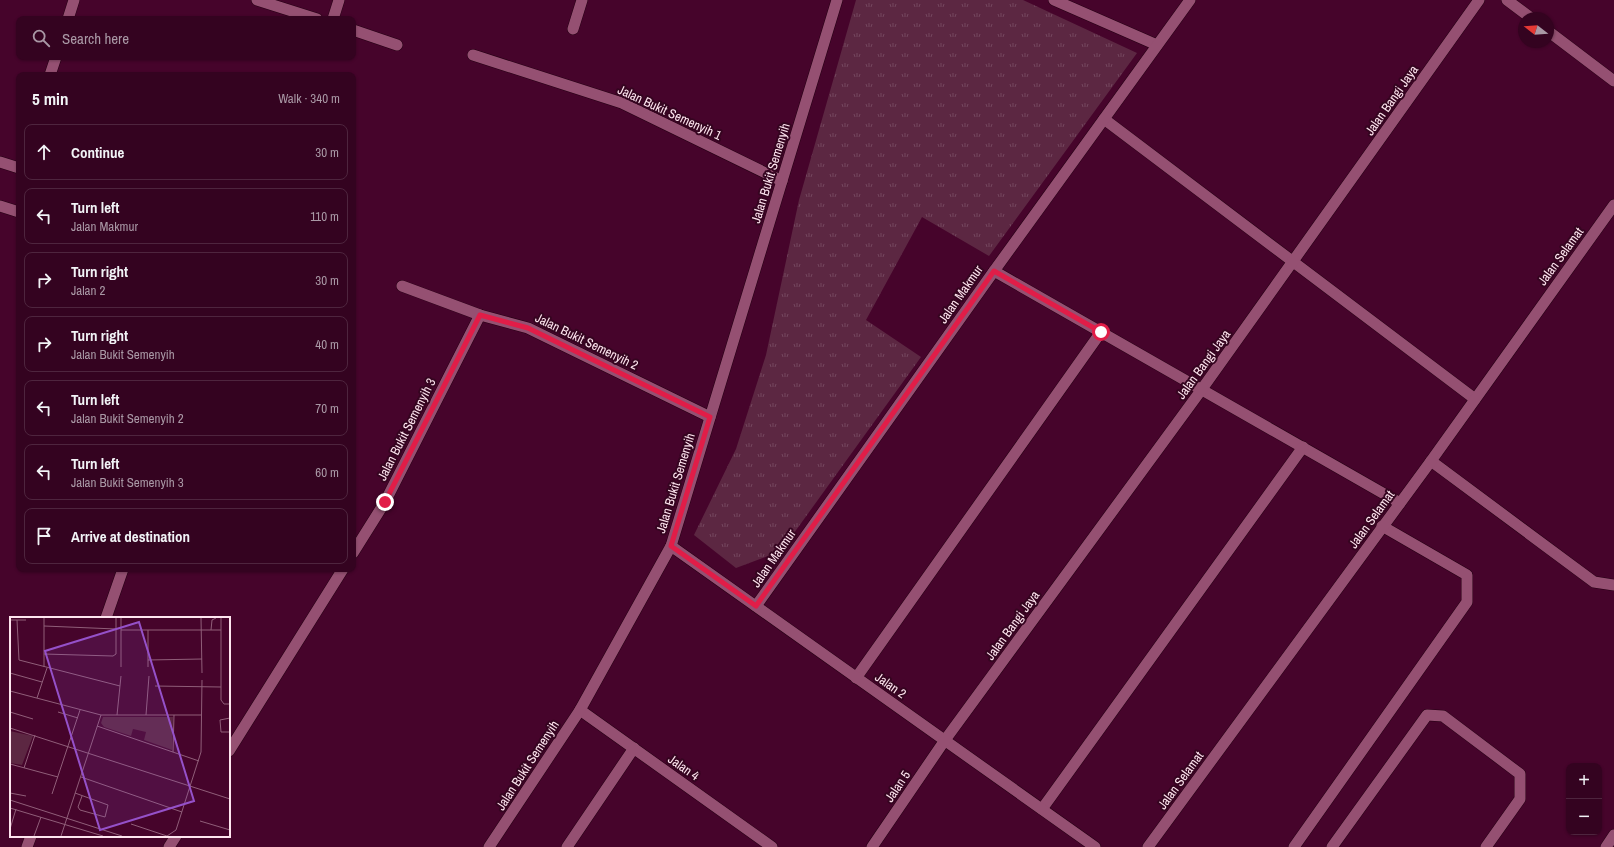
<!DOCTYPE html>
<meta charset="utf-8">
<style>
:root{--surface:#340320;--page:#3c0d29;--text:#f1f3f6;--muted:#a998a5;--line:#4e253e}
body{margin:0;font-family:"Archivo Narrow",sans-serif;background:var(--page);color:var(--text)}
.controls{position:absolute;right:12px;bottom:12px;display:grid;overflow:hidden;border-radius:8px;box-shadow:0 1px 3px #0004}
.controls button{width:36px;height:36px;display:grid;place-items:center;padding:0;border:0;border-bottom:1px solid var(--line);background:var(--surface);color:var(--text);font:20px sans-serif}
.compass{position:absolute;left:1518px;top:12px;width:36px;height:36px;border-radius:50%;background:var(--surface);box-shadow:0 1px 3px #0004;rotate:287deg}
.stop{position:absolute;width:12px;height:12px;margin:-9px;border:3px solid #e11d48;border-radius:50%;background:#fff}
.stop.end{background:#e11d48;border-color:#fff;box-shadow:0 1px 4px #0008}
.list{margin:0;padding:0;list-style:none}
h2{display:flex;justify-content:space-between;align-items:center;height:52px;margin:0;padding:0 16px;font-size:17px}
h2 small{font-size:13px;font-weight:400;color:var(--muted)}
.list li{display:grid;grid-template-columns:26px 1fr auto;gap:12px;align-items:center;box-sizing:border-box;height:56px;margin:0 8px 8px;padding:0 8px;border:1px solid var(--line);border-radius:8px}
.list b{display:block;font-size:15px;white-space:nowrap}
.list p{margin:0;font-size:13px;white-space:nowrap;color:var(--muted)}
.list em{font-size:13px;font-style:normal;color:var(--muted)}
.icon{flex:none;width:22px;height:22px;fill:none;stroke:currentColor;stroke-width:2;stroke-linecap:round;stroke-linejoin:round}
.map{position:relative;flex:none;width:1614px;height:847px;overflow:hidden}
.search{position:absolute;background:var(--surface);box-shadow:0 1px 3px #0004;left:16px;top:16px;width:340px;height:44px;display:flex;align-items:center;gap:10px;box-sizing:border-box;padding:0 14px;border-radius:8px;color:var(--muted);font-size:15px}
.panel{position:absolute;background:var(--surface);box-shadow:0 1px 3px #0004;left:16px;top:72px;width:340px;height:500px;border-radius:8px}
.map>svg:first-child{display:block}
.park{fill:url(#park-tufts)}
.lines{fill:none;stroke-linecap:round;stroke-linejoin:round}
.service-casing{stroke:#240013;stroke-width:12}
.minor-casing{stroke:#240013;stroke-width:12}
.tertiary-casing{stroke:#240013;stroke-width:12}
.service{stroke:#955072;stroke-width:11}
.minor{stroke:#955072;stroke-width:11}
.tertiary{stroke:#955072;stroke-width:11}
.route{stroke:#e11d48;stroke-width:5}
.labels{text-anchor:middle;stroke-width:4;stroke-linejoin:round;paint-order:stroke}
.street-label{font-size:13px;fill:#fee5ef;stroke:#350520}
.inset-road{fill:none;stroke:#905e79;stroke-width:1}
.view{fill:#9551c9;fill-opacity:0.15;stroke:#9551c9;stroke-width:2}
.inset-edge{fill:none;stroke:#fee5ef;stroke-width:2}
</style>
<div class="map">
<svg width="1614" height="847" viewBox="0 0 1614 847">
<defs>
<pattern id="park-tufts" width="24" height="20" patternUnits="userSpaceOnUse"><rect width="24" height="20" fill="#5c2742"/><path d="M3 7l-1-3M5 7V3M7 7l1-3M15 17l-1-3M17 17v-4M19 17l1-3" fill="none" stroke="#74465e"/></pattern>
</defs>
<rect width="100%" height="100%" fill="#46042b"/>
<!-- park -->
<path class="park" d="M856,0H1023L1137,53L989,256L922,217L866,320L921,357L781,551L736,568L694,535L736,449L766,355L799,200Z"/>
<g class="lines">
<defs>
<g id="service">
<path d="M1104,119L1475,399"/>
<path d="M994,271L1400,503"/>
<path d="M1431,461L1594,582L1614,585"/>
<path d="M856,678L1101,332"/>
<path d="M1042,809L1303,447"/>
<path d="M1294,847L1467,602V575L1382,526"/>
</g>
<g id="minor">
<path d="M257,0L317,19"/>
<path d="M1054,0L1157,45"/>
<path d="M1507,0L1531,18"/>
<path d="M68,19L74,0"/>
<path d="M333,19L339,0"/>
<path d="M573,29L582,0"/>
<path d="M353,30L397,45"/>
<path d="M1548,31L1614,81"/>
<path d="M473,55L622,103L782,181"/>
<path d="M50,75L56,57"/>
<path d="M0,162L19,168"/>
<path d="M0,206L19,212"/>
<path d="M402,286L480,315L528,328L710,417"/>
<path d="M671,546L1095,847"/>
<path d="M353,553L385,502L480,315"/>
<path d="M756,606L994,271L1190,0"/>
<path d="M106,618L123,569"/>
<path d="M580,710L772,847"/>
<path d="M229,751L343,569"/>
<path d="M27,847L31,836"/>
<path d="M169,847L176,836"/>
<path d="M489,847L580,710L671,546L837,0"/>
<path d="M567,847L634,748"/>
<path d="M872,847L945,740L1202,389L1479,0"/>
<path d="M1148,847L1431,461L1614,205"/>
<path d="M1332,847L1427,715L1443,716L1520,774V799L1486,847"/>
</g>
<path id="tertiary" d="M1606,847L1614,835"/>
</defs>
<!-- service casing -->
<use href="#service" class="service-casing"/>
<!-- minor casing -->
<use href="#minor" class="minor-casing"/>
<!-- tertiary casing -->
<use href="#tertiary" class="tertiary-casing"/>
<!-- service -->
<use href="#service" class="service"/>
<!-- minor -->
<use href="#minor" class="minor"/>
<!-- tertiary -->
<use href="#tertiary" class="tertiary"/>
</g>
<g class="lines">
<!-- route -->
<path class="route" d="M385,502L480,315L528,328L710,417L671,546L756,606L994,271L1101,332"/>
</g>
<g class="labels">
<!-- street labels -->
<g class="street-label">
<text transform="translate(1391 100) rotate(-55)" y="5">Jalan Bangi Jaya</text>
<text transform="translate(670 112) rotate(25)" y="5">Jalan Bukit Semenyih 1</text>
<text transform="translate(770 173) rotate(-73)" y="5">Jalan Bukit Semenyih</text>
<text transform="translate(1560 256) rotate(-54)" y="5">Jalan Selamat</text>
<text transform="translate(960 294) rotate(-55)" y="5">Jalan Makmur</text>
<text transform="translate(587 341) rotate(26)" y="5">Jalan Bukit Semenyih 2</text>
<text transform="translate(1203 364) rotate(-54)" y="5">Jalan Bangi Jaya</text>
<text transform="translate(406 429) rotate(-63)" y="5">Jalan Bukit Semenyih 3</text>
<text transform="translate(675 483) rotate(-73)" y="5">Jalan Bukit Semenyih</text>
<text transform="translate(1371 519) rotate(-54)" y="5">Jalan Selamat</text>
<text transform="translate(773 558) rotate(-55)" y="5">Jalan Makmur</text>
<text transform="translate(1012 625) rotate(-54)" y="5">Jalan Bangi Jaya</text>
<text transform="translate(891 685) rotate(35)" y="5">Jalan 2</text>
<text transform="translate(527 765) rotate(-57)" y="5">Jalan Bukit Semenyih</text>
<text transform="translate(684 767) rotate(35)" y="5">Jalan 4</text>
<text transform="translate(1180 780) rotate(-54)" y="5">Jalan Selamat</text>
<text transform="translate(897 786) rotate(-56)" y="5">Jalan 5</text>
</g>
</g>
<!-- overview -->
<g transform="translate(10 617)">
<rect width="220" height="220" fill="#46042b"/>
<path d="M93,100H163L162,133L134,123L136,115L123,112L121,119L94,110L91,106ZM0,114L23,119L12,148L0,146Z" fill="#5c2742"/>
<path class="inset-road" d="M191,1L192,56M211,1V83L214,87H220M0,3H16M7,3L9,43L110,69M34,9L106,12M111,13H211M201,13L202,3L206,1M34,37L103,39L106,37V1M138,43L192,42M34,50V1M111,50V1M138,50V13M0,56L32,65M145,69L211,70M0,74L91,98H192M27,81L37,51M0,95L23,102M48,95L68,101M107,98L111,59M136,98L139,59M220,101L210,103L211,115H220M87,109L189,144M0,111L220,182M163,135L164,98M0,147L48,160M14,151L25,118M71,160L172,195M0,176L16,179M65,176L98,188L95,200L70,193L68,190L72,179M42,177L70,93M0,183L112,219M0,191L93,219M190,204L220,213M121,207L157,219L166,213L191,135L192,63M0,212L6,192M24,219L31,200M51,219L91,98"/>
<path class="view" d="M129,5L184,184L90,213L35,34Z"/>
<rect width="220" height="220" class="inset-edge"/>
</g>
</svg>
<div class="controls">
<button>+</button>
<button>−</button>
</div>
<svg class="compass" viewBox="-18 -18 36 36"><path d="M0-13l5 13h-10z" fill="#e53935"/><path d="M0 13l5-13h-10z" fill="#a998a5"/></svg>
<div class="stop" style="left:1101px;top:332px"></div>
<div class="stop end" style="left:385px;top:502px"></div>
<div class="search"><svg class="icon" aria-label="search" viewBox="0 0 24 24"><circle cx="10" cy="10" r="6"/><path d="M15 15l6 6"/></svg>Search here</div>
<section class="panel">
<h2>5 min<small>Walk · 340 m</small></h2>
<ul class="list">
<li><svg class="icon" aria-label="ahead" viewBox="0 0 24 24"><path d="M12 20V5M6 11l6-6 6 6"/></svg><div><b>Continue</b></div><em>30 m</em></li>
<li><svg class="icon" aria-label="left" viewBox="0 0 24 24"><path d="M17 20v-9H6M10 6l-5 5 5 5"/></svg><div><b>Turn left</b><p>Jalan Makmur</p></div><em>110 m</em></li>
<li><svg class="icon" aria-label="right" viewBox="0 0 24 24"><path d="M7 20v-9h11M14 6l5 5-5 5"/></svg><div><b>Turn right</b><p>Jalan 2</p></div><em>30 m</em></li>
<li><svg class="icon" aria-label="right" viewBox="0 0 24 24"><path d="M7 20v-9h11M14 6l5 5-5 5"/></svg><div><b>Turn right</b><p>Jalan Bukit Semenyih</p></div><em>40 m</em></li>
<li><svg class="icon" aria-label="left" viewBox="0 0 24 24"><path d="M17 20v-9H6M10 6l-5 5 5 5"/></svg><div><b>Turn left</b><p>Jalan Bukit Semenyih 2</p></div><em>70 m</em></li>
<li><svg class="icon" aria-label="left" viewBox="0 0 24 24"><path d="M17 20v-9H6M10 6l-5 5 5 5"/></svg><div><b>Turn left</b><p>Jalan Bukit Semenyih 3</p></div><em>60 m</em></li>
<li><svg class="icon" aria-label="arrive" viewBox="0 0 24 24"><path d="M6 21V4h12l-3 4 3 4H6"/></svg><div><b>Arrive at destination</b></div></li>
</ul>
</section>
</div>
